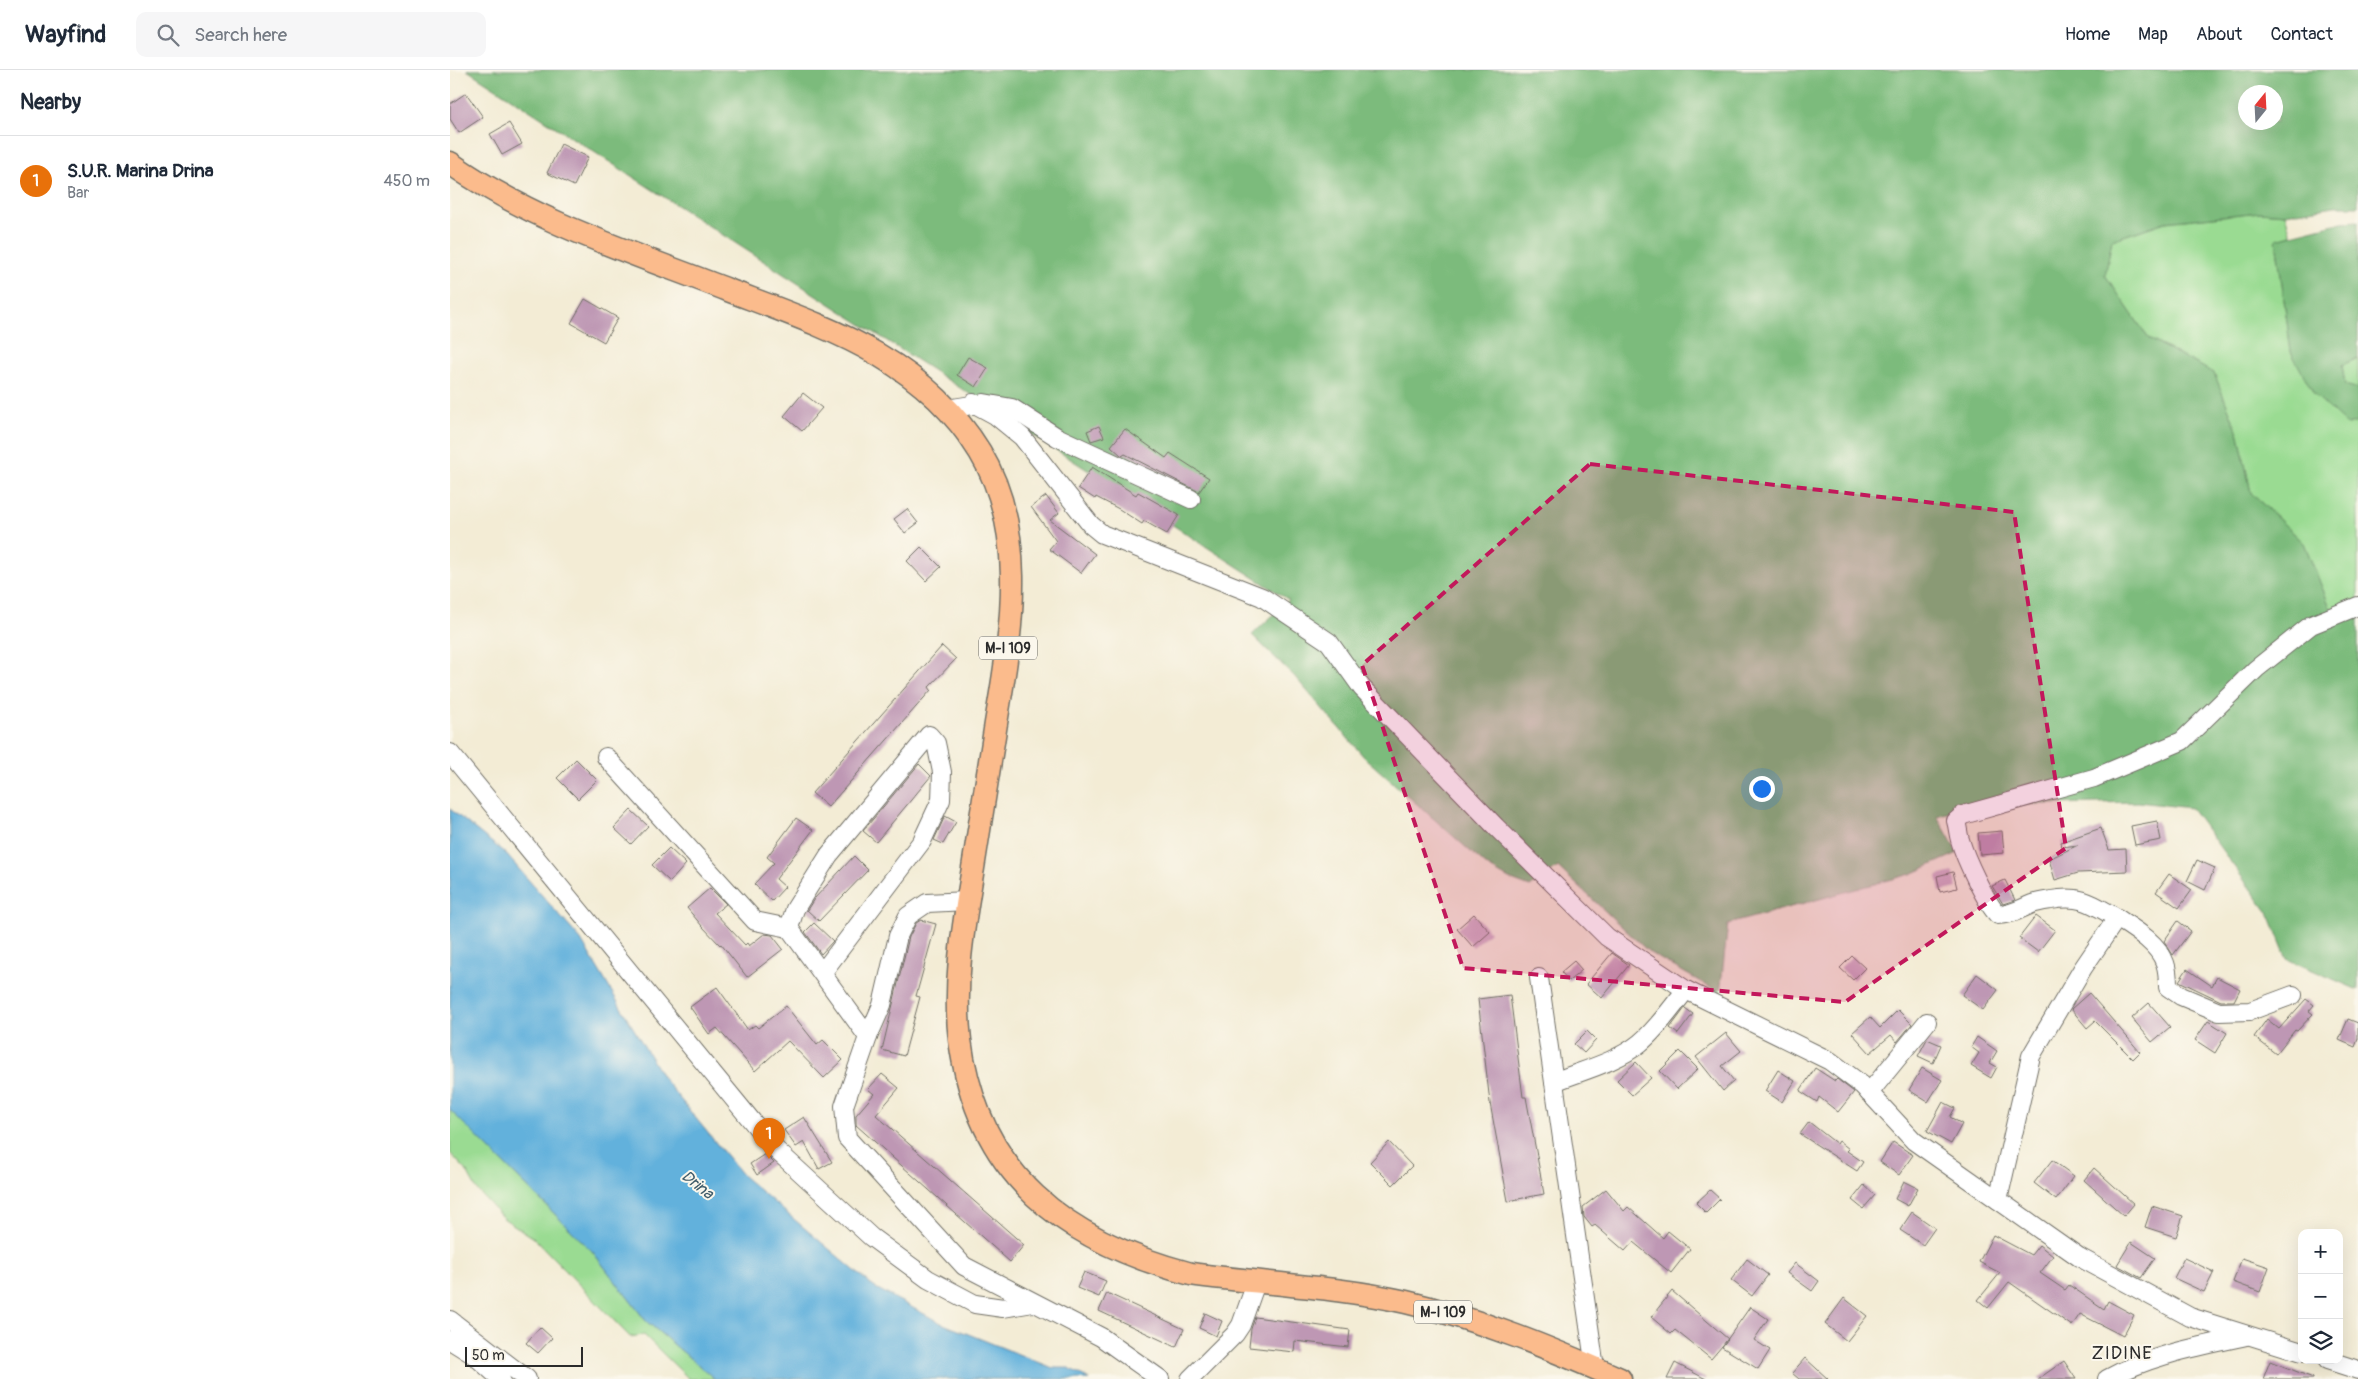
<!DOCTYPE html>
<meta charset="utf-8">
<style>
:root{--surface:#fff;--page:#f6f6f7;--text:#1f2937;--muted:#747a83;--line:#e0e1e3;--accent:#d93025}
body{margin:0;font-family:Pangolin,sans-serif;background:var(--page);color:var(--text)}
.controls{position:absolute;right:15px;bottom:15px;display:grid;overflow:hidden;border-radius:10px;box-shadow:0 5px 20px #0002}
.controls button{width:45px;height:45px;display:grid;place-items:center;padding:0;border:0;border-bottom:1px solid var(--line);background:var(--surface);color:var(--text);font:25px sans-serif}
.compass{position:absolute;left:1788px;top:15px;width:45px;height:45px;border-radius:50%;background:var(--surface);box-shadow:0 5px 20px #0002;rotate:18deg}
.scale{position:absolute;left:15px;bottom:12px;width:118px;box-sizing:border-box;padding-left:5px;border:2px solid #2b2b2b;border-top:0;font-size:14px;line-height:18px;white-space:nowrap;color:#2b2b2b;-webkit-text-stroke:4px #fbf7ec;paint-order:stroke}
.you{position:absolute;left:1311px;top:718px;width:18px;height:18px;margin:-12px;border:4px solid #fff;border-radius:50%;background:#1a73e8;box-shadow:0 0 0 8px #1a73e833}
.badge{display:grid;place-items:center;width:32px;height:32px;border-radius:50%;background:var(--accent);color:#fff;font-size:16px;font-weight:700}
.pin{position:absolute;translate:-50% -41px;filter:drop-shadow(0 1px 2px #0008)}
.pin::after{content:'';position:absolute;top:26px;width:18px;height:15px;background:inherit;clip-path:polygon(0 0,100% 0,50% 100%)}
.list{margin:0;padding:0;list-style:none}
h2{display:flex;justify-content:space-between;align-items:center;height:65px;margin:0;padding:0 20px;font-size:21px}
h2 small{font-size:16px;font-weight:400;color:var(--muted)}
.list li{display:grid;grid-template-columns:32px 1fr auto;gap:15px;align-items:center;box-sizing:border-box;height:90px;padding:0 20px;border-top:1px solid var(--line)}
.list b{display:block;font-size:19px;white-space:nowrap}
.list p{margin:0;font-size:16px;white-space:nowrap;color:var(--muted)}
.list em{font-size:16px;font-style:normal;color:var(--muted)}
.icon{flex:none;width:28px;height:28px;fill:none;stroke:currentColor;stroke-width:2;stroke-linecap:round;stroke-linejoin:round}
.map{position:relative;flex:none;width:1908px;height:1309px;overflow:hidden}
header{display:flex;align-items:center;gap:30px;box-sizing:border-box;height:70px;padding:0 25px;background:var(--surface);border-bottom:1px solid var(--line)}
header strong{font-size:24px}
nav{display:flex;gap:28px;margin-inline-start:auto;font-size:18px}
.search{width:350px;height:45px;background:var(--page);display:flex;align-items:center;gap:12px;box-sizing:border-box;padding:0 18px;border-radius:10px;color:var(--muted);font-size:19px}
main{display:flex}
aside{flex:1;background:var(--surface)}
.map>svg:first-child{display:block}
.green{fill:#9adb92;stroke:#62835e}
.forest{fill:#7bbb7c;stroke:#537354;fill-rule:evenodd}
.water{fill:#62b1dc;stroke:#466e84}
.building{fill:#be97b4}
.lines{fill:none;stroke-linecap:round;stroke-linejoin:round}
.minor-casing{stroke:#716f66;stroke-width:20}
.major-casing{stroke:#716f66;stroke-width:25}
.minor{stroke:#fff;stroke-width:18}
.major{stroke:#fbbb8c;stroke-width:22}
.marked{fill:#c2185b;fill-opacity:0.2;stroke:#c2185b;stroke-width:4;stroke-dasharray:10 6;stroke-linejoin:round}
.labels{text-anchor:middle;stroke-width:4;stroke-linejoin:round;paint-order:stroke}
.shield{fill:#fbf7ec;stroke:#696865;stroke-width:1}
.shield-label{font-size:14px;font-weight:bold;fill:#2b2b2b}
.water-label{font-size:16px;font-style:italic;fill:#3e5a69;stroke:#fbf7ec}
.quarter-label{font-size:18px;letter-spacing:1px;fill:#2b2b2b;stroke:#fbf7ec}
</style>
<header>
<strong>Wayfind</strong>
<div class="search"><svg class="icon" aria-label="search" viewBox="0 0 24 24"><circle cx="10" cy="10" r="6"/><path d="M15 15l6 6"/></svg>Search here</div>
<nav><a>Home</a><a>Map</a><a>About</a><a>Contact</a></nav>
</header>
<main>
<aside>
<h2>Nearby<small></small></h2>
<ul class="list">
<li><span class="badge" style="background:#e8710a">1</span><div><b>S.U.R. Marina Drina</b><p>Bar</p></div><em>450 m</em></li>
</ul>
</aside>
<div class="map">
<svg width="1908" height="1309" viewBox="0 0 1908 1309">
<rect width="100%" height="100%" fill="#fbf7ec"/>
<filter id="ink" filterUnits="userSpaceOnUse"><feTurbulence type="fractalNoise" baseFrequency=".02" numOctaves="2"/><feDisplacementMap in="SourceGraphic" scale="10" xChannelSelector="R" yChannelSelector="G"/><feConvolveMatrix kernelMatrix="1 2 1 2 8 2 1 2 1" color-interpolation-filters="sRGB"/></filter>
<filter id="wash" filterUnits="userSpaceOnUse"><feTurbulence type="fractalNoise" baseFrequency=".0096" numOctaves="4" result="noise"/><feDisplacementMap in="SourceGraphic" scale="20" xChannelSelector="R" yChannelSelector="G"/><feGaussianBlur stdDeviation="1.12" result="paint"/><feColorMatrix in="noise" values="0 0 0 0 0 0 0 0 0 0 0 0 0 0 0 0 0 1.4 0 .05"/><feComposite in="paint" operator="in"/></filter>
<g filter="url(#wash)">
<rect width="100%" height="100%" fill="#f3ecd5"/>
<!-- green -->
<g class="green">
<path d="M1810,142L1835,144L1841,165L1826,170L1841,282L1897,355L1908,352V544L1886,552L1854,473L1801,423L1789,365L1764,303L1699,269L1655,205L1662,170L1715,152Z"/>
<path d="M1908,288V319L1895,315L1892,295Z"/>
<path d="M0,1040L142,1181L196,1251L265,1309H239L194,1265L180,1267L84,1168L53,1148L27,1120L16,1100L0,1083Z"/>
</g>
<!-- forest -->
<g class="forest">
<path d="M17,0H1908V136H1885L1835,144L1810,142L1715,152L1662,170L1655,205L1699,269L1764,303L1789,365L1801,423L1854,473L1886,552L1908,544V920L1837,889L1819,844L1741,738L1688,732L1521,736L1487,746L1508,783L1461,804L1278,854L1270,923L1200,883L1108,797L1080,817L1059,809L1038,797L915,688L845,607L802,565L839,530ZM1796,22H1826V52H1796Z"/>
<path d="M1908,151V288L1892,295L1895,315L1908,319V352L1897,355L1864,324L1841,282L1826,169L1892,152Z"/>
</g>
<!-- water -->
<path class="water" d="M0,739L55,783L131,870L213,1008L293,1106L424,1217L491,1253L603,1298H619L639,1309H265L196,1251L142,1181L0,1040Z"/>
<g id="blocks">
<!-- building -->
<g class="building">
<path d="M16,23L33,47L9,63L0,49V34Z"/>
<path d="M59,53L72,74L52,85L40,64Z"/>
<path d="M111,74L138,87L124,116L97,103Z"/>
<path d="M135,229L168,248L154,272L121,253Z"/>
<path d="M518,287L538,298L526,317L507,305Z"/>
<path d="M353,323L372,338L352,361L334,346Z"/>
<path d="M649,356L654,367L641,371L637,361Z"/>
<path d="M675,359L716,388L720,383L759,408L749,422L675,384L672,386L661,376Z"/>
<path d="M642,397L686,425L688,422L729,445L717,464L694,451L692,454L669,439L646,427L645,429L628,418Z"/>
<path d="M596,426L609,443L600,450L645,484L631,503L599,479L606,471L581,437Z"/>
<path d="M457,439L468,453L455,463L444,449Z"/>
<path d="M471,477L491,497L476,511L457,491Z"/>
<path d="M492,576L506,589L479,617L481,620L378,737L362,723Z"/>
<path d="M126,689L147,710L128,729L107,708Z"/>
<path d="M469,694L481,706L426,772L413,761Z"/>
<path d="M181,740L198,756L181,774L164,758Z"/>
<path d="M495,746L506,752L493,774L484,770Z"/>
<path d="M346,748L363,760L326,809L335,817L322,831L304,814L324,793L317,787Z"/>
<path d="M1707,751L1711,770L1685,775L1681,756Z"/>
<path d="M1651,758L1659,780L1676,779L1677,801L1628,803L1605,810L1599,789L1628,775L1612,777L1611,772Z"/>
<path d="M1552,761L1554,783L1530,785L1528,763Z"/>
<path d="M219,778L236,794L220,812L202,795Z"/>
<path d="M404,786L418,800L369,851L357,840L364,829Z"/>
<path d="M1747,790L1765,798L1755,820L1737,811Z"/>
<path d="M1503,802L1507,818L1490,822L1487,806Z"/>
<path d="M1719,804L1742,820L1729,838L1706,822Z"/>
<path d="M1555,810L1565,830L1553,834L1542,816Z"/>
<path d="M260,818L276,834L265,843L295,875L297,873L299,876L314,864L322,865L333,879L297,907L271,874L270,875L252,856L237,838Z"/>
<path d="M1024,844L1040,862L1023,877L1007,859Z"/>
<path d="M1586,846L1605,860L1588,882L1569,868Z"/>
<path d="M471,850L486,854L466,926L470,927L454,986L432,980L459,867L466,853Z"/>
<path d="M1728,851L1741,861L1723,885L1714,871Z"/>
<path d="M364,853L383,871L371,884L355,862Z"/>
<path d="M1162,883L1179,895L1152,928L1136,914Z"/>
<path d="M1402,886L1415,898L1403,910L1390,898Z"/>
<path d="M1124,891L1132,900L1119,911L1111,902Z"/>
<path d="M1737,899L1762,916L1767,907L1790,919L1784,931H1771L1729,911Z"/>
<path d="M1527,904L1548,920L1533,940L1512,925Z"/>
<path d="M267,917L298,960L305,955L308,958L336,936L367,975L373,970L393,990L374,1008L338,971L305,1001L267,958L259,964L240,937Z"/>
<path d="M1639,923L1690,982L1683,989L1645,951L1637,958L1621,939Z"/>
<path d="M1060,925L1073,1027H1076L1094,1124L1058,1131L1040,1033L1028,929Z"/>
<path d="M1856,929L1864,935L1859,941L1863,944L1847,961L1845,960L1826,984L1804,967L1817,949L1829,959Z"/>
<path d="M1699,933L1720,957L1702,972L1682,948Z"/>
<path d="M1235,938L1243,944L1228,964L1220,958Z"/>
<path d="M1448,940L1462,954L1447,972L1441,965L1420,983L1402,963L1420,947L1430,958Z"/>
<path d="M1898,949L1908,953V969L1905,977L1889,970Z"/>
<path d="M1758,951L1777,963L1765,983L1745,970Z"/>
<path d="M1137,961L1146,970L1134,983L1124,974Z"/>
<path d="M1276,963L1291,981L1272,996L1284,1011L1273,1021L1246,987Z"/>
<path d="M1527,967L1547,981L1540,993L1547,997L1541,1008L1521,996L1529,983L1521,977Z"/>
<path d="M1477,969L1491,975L1483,993L1468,986Z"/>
<path d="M1230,981L1248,999L1227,1019L1210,1001Z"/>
<path d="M1186,992L1201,1008L1182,1025L1167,1010Z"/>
<path d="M1365,998L1385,1011L1387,1009L1404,1022L1388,1042L1369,1027L1367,1032L1350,1021Z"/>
<path d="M1472,998L1492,1010L1478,1032L1459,1020Z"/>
<path d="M1328,1000L1345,1011L1332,1032L1315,1021Z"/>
<path d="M432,1004L449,1018L426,1045L574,1175L560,1192L406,1055V1045L424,1024L418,1019Z"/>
<path d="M1493,1032L1505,1038L1500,1047L1512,1054L1501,1074L1477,1061Z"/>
<path d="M354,1047L382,1092L369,1099L354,1072L346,1077L334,1060Z"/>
<path d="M1359,1052L1387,1074L1389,1071L1399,1079L1397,1081L1413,1092L1407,1101L1350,1064Z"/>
<path d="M939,1072L962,1096L943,1115L920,1092Z"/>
<path d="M1443,1072L1463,1085L1449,1105L1430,1092Z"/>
<path d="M315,1084L324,1093L307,1105L300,1094Z"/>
<path d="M1602,1090L1624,1106L1606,1130L1584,1113Z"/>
<path d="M1644,1098L1684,1134L1674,1146L1634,1110Z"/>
<path d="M1454,1111L1468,1118L1458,1136L1445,1129Z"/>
<path d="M1414,1115L1425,1125L1413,1139L1402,1130Z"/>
<path d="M1156,1119L1174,1141L1178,1137L1213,1168L1218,1161L1240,1179L1221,1203L1183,1172L1175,1181L1145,1155L1142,1157L1134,1147L1133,1137Z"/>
<path d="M1260,1120L1270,1129L1256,1143L1246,1133Z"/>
<path d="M1702,1136L1733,1146L1726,1167L1695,1157Z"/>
<path d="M1462,1142L1485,1158L1473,1175L1450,1160Z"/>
<path d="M1543,1165L1581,1185L1589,1175L1603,1186L1590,1203L1615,1220L1619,1215L1654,1239L1658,1231L1684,1245L1673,1266L1630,1244L1622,1256L1559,1212L1538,1238L1528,1230L1550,1203L1529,1192Z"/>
<path d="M1681,1172L1705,1188L1691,1208L1667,1195Z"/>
<path d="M1734,1188L1764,1202L1754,1222L1724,1208Z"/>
<path d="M1792,1188L1819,1197L1810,1222L1783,1212Z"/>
<path d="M1297,1189L1318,1205L1302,1226L1281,1210Z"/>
<path d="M1345,1193L1369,1211L1362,1221L1337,1203Z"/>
<path d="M634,1202L656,1211L649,1227L627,1218Z"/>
<path d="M1222,1221L1278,1269L1261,1289L1225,1260L1221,1264L1201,1247Z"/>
<path d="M657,1223L734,1259L726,1277L649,1241Z"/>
<path d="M1394,1228L1417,1246L1397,1271L1375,1254Z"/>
<path d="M1300,1237L1318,1249L1304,1270L1320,1280L1308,1299L1272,1277Z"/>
<path d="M755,1243L772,1251L766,1266L749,1258Z"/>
<path d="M805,1247L900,1260L898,1277L845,1271L844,1282L799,1277L801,1259Z"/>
<path d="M90,1257L102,1268L88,1283L76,1273Z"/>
<path d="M1355,1288L1378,1309H1349L1342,1303Z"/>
<path d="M1614,1291L1626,1309H1588Z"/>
<path d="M1820,1291L1863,1308V1309H1813Z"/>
<path d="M1225,1293L1256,1309H1217Z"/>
</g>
</g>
</g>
<g filter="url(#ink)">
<use href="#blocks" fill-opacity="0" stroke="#716f66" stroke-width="1"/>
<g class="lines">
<defs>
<g id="minor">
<path d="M523,333L545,345L572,367L641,455L652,464L812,527L879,572L912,618L1046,757L1157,867L1236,920L1380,991L1412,1015L1464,1071L1629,1187L1740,1247L1852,1282"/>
<path d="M497,339L534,333L562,338L607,367L741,429"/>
<path d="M0,683L324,1078L421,1167L478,1209L525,1234L553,1238L583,1233"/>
<path d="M156,687L305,851L339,858"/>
<path d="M1667,848C1641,833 1632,825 1601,830C1595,831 1588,832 1582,834C1570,839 1561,845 1548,845C1536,833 1515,788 1510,770C1508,764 1508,757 1506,751L1513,745L1644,708L1732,671L1806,599L1861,555L1908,536"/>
<path d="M372,903L472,771L491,730L492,702L486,673L479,665L379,785L345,839L339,858L418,967L394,1036L397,1068L514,1196L651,1267L710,1309"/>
<path d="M1089,908L1145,1298"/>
<path d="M418,967L432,935L448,866L458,846L477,833L517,831"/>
<path d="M1104,1012C1131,1001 1167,992 1190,973C1208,958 1221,938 1236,920"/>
<path d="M1419,1023L1477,952"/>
<path d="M1548,1130L1581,986L1633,898L1667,848C1684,859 1708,873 1715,893C1718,901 1718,909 1718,917L1731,926L1769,942L1800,941L1843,925"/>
<path d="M0,1250L77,1309"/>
<path d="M0,1270L24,1285L51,1309"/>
<path d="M1877,1290L1908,1300"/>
<path d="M740,1309L785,1264L791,1255L806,1213"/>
<path d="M1657,1309C1700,1285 1748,1277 1796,1266"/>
</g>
<path id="major" d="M0,93C84,152 183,183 278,220C375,257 472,287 530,382C576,458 563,552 549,635C540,689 532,743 523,798C514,853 503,913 510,970C528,1106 615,1171 741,1204C812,1214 886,1216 956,1232C1029,1249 1102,1279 1170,1309"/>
</defs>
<!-- minor casing -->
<use href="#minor" class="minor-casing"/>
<!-- major casing -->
<use href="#major" class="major-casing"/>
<!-- minor -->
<use href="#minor" class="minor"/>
<!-- major -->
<use href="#major" class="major"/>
</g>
</g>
<!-- marked area -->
<path class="marked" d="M1140,394L1564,442L1616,778L1395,932L1013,898L912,595Z"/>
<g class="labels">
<!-- shield labels -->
<g class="shield">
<rect x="529" y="566.5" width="58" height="23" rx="4"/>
<rect x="964" y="1230.5" width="58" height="23" rx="4"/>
</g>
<g class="shield-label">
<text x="558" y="583">M-I 109</text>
<text x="993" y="1247">M-I 109</text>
</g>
<!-- water labels -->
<g class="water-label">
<text transform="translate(248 1114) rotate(38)" y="6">Drina</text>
</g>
<!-- quarter labels -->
<g class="quarter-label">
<text x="1672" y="1289">ZIDINE</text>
</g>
</g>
</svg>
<div class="controls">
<button>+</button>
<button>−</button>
<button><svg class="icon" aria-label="layers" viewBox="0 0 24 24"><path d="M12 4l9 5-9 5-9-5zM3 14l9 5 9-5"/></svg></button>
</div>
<svg class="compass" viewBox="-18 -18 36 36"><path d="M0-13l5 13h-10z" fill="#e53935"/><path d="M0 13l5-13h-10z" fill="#747a83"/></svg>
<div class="scale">50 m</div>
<div class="you"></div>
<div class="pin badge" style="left:319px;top:1089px;background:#e8710a">1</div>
</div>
</main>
